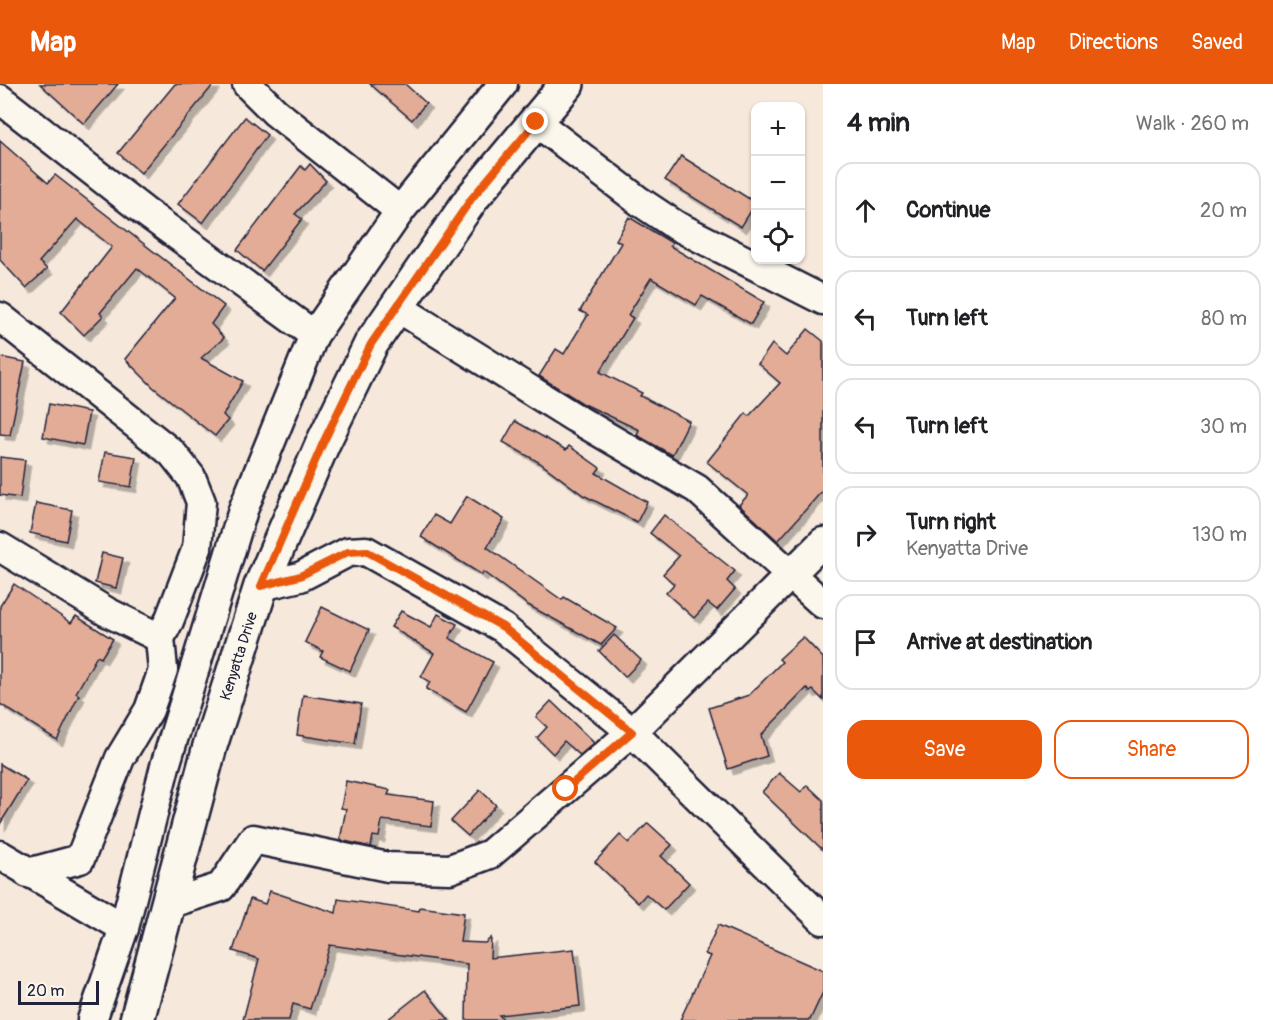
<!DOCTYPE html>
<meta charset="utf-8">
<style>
:root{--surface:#fff;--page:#f6f6f6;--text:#202124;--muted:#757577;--line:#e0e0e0;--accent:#ea580c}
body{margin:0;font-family:Pangolin,sans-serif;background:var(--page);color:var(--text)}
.controls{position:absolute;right:18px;top:18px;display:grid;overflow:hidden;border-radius:12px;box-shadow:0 2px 4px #0004}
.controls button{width:54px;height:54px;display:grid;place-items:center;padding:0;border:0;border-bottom:2px solid var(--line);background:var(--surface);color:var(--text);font:30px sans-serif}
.scale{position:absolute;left:18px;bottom:15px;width:81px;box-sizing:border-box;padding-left:6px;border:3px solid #22223b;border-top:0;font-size:16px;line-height:21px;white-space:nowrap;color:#22223b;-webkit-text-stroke:4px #fbf7ec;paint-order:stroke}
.stop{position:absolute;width:18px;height:18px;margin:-14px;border:4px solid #ea580c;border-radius:50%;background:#fff}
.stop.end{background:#ea580c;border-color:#fff;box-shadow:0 2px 6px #0008}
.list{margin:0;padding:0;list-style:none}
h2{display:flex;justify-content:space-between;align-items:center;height:78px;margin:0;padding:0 24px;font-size:26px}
h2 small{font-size:20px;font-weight:400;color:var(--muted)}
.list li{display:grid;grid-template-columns:39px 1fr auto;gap:18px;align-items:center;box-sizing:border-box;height:96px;margin:0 12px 12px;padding:0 12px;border:2px solid var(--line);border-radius:18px}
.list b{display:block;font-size:22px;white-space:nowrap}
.list p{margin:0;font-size:20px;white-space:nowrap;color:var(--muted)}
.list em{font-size:20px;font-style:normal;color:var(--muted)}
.actions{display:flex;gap:12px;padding:18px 24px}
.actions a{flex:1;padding:14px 0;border:2px solid var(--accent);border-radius:18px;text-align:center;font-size:21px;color:var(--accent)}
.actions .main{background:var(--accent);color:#fff}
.icon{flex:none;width:33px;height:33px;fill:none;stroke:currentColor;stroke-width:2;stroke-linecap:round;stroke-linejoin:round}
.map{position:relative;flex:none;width:823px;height:936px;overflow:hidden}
header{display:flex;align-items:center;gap:36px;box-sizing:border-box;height:84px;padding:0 30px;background:var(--accent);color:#fff}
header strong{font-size:28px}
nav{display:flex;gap:33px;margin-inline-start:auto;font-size:21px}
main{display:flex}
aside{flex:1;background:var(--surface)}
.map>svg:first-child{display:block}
.building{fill:#e2ac97;stroke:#22223b;stroke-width:1.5;filter:url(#shadow)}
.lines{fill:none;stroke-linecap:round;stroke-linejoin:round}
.minor-casing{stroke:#22223b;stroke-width:33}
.secondary-casing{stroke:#22223b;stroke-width:38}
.minor{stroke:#fbf7ec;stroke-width:28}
.secondary{stroke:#fbf7ec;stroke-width:33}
.route{stroke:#ea580c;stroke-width:8}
.labels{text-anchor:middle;stroke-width:5;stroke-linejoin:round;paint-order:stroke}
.street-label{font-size:15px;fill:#22223b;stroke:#fbf7ec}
</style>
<header>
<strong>Map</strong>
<nav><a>Map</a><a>Directions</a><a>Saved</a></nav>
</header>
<main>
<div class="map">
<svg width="823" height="936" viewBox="0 0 823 936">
<defs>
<filter id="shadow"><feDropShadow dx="5.5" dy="5.5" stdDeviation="0" flood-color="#0004"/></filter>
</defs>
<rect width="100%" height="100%" fill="#f6e8db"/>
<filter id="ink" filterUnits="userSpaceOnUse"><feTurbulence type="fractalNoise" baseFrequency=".0167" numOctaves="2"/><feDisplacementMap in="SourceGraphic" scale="12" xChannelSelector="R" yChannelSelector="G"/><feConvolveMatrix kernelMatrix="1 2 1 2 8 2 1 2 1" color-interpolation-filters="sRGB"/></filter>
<g filter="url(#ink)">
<!-- building -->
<g class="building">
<path d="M40,0H118L84,40Z"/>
<path d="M175,0H214L141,89L118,69Z"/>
<path d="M370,0H405L426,19L412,36Z"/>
<path d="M245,33L267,51L203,139L178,120Z"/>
<path d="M0,57L48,99L55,91L224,222L211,240L224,254L201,274L243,297L223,331L228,336L215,352L153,303L125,275L175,214L137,184L100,229L103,232L84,251L61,228L112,163L77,135L39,178L47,185L26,204L0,176Z"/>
<path d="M681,72L756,119L741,143L665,96Z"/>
<path d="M310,80L326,97L295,130L302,135L262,187L237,166L301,82L305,86Z"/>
<path d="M629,133L672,159L670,162L764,218L751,240L702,212L696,221L651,194L628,231L633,234L600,288L642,309L640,312L689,337L672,371L637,351L639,346L582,319L539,292L556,265L564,270L588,231L580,227L621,159L616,156Z"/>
<path d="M808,245L823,257V406L778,457L739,421L748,411L707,378L746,329L749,332L780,299L758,280L772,260L786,272Z"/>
<path d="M0,273L25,278L10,351L0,350Z"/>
<path d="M49,320L89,328L83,361L43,353Z"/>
<path d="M515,337L566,366L569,362L600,384L596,389L647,418L637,438L583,411L540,379L503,358Z"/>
<path d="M105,368L136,373L131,403L99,398Z"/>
<path d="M0,373L25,376L20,414L0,411Z"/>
<path d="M467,412L504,435L487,463L562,516L564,513L617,544L601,561L528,521L483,488L482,491L421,453L434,431L450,440Z"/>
<path d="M36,419L72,426L66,457L30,449Z"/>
<path d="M664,431L735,487L727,497L735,505L717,526L708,519L694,534L666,509L674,500L663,490L679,472L650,449Z"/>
<path d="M102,469L123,474L116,504L95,499Z"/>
<path d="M14,500L71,539L76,532L113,555L101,574L97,572L76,609L79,611L57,656L0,620V522Z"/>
<path d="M322,523L369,546L350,587L320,573L323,567L305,558Z"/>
<path d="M401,527L431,543L438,530L457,540L449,554L493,578L466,628L426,605L430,598L421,593L434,569L391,543Z"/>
<path d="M614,551L641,576L625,593L599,567Z"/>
<path d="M803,553L823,574V616L813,606L810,608L807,604L761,651L767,672L728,685L709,624L749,611L782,578L779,575Z"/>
<path d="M303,611L361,620L355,660L297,651Z"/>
<path d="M551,617L594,659L580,671L564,657L553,670L537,654L547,643L536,633Z"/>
<path d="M0,680L27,696L0,740Z"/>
<path d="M779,689L801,708L807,701L823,716V766L762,708Z"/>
<path d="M346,697L390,706L388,711L434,717L431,742L382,736L379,753L373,752L371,763L340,756L346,725L341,724Z"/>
<path d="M480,706L496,721L468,752L451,737Z"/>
<path d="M648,739L672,761L661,772L689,799L664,826L646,810L638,819L595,778L620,751L629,759Z"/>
<path d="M270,807L336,829L338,815L419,827L420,823L464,829L460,858L485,859L491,854L490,874L574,865L580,922L499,931L504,936H466L467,880L330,861L310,925L293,920L289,936H243L259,875L233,867L250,815L265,820Z"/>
<path d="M718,841L823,887V908L810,936H680L710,872L705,870Z"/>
<path d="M425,906L449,936H387Z"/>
</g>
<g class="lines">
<defs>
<g id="minor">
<path d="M247,0L275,28L400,127"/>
<path d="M0,15L145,128L314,251"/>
<path d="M536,38L639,117L675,141L823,216"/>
<path d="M397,223L575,334L697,405L823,520"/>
<path d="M0,233L172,369L191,393L201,418L197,464L169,537L160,554L163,586L149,626L120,674L80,775L28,789"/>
<path d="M0,463L107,528L160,554"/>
<path d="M261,502L300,493L348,468L366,467L503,544L632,648L823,836"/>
<path d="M0,771L124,844"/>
<path d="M168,820L221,803L253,755L388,783L450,785L490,770L632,648L823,458"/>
<path d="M92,936L124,844L165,682L243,426L314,251L400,127L503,0"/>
</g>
<g id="secondary">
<path id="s1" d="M137,936L210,662L261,502L323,359L371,260L472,114L567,0"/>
</g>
</defs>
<!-- minor casing -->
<use href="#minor" class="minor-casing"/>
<!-- secondary casing -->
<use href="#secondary" class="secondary-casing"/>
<!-- minor -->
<use href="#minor" class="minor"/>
<!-- secondary -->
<use href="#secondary" class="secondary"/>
</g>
</g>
<g class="lines" filter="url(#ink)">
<!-- route -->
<path class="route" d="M536,38L472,114L371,260L323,359L261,502L300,492L348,468L366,467L503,543L632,648L566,705"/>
</g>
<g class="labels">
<!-- street labels -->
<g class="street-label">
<text dy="5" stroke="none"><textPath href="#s1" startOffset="378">Kenyatta Drive</textPath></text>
</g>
</g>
</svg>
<div class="controls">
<button>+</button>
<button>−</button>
<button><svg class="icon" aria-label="locate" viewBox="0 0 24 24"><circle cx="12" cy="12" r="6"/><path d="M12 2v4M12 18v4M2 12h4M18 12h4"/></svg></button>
</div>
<div class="scale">20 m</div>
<div class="stop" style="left:566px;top:705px"></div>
<div class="stop end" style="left:536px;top:38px"></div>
</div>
<aside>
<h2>4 min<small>Walk · 260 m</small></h2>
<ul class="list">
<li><svg class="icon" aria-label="ahead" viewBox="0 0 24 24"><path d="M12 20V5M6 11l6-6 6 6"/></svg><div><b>Continue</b></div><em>20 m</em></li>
<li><svg class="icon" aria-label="left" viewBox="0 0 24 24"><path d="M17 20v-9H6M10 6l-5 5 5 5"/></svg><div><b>Turn left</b></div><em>80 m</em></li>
<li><svg class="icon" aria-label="left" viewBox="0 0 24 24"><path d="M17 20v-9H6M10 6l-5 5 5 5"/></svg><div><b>Turn left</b></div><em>30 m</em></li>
<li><svg class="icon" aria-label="right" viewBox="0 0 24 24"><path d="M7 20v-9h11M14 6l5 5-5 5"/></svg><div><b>Turn right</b><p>Kenyatta Drive</p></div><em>130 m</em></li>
<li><svg class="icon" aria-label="arrive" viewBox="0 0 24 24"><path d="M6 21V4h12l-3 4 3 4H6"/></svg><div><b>Arrive at destination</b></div></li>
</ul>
<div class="actions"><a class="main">Save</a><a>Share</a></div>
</aside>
</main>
